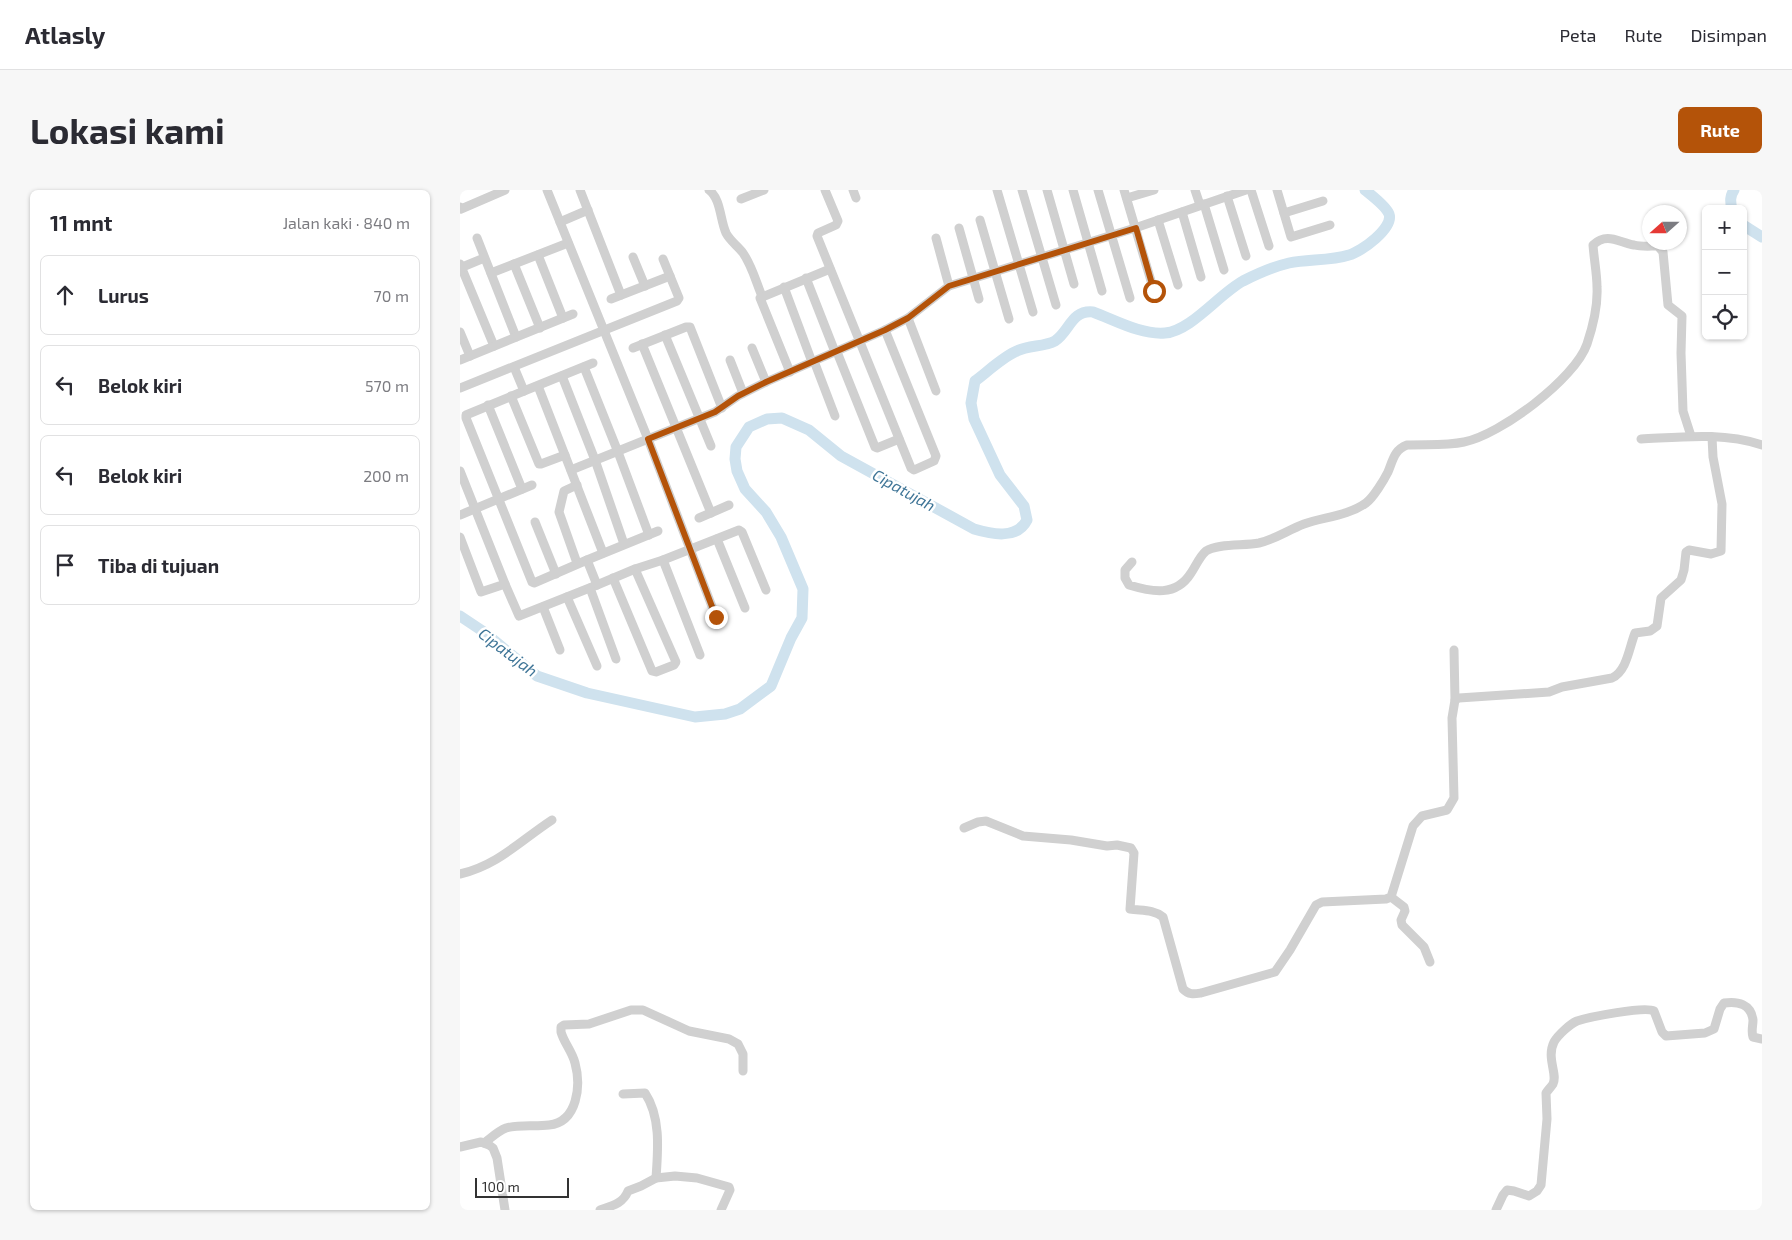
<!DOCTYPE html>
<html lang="id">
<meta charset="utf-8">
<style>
:root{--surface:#fff;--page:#f7f7f7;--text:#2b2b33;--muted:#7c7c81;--line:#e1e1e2;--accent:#b45309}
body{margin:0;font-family:"Exo 2",sans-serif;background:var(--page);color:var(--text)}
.controls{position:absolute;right:15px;top:15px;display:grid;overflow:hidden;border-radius:8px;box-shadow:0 1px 4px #0004}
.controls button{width:45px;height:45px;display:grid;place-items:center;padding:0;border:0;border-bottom:1px solid var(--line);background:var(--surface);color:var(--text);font:25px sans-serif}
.compass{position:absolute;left:1182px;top:15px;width:45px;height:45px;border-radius:50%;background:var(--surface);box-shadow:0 1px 4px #0004;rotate:249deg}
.scale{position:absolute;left:15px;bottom:12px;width:94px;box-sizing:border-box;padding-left:5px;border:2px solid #333;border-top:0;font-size:14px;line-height:18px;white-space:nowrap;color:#333;-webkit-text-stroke:4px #fff;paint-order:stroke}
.stop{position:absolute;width:15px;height:15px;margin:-11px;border:4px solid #b45309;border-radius:50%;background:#fff}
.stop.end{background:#b45309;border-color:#fff;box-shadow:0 1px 5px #0008}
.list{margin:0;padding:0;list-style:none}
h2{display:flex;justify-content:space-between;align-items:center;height:65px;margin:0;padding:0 20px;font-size:21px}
h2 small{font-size:16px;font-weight:400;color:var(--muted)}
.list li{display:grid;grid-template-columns:32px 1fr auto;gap:15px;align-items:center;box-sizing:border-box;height:80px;margin:0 10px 10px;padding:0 10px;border:1px solid var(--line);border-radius:8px}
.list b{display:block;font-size:19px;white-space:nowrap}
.list em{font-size:16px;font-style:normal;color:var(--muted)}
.icon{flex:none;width:28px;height:28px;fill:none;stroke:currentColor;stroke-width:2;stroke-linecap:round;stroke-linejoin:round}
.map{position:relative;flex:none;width:1302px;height:1020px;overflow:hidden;border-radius:8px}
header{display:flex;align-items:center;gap:30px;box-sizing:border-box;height:70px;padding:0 25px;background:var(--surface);border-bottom:1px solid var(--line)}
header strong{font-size:24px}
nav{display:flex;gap:28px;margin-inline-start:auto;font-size:18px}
.intro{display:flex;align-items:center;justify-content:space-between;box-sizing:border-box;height:120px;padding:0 30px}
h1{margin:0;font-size:35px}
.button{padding:12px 22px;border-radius:8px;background:var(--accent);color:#fff;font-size:18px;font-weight:700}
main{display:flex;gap:30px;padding:0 30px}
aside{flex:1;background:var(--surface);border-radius:8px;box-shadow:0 1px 4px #0004}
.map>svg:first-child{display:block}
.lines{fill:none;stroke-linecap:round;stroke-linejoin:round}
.river{stroke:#cfe2ee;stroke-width:11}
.minor{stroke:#d0d0d0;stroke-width:9}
.route{stroke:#b45309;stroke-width:6}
.labels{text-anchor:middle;stroke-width:5;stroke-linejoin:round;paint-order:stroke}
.water-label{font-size:16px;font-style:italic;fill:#3f7597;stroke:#fff}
</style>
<header>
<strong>Atlasly</strong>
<nav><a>Peta</a><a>Rute</a><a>Disimpan</a></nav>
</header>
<div class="intro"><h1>Lokasi kami</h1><a class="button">Rute</a></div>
<main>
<aside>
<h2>11 mnt<small>Jalan kaki · 840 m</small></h2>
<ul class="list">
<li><svg class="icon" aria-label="ahead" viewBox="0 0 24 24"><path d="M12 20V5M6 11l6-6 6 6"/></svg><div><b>Lurus</b></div><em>70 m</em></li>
<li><svg class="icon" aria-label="left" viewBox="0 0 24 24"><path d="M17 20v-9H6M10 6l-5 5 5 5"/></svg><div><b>Belok kiri</b></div><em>570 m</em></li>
<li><svg class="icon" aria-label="left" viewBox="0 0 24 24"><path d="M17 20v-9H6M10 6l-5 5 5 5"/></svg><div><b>Belok kiri</b></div><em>200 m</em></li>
<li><svg class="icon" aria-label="arrive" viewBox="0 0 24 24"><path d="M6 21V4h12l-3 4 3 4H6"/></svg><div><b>Tiba di tujuan</b></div></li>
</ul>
</aside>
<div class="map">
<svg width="1302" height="1020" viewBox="0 0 1302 1020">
<rect width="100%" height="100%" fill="#fff"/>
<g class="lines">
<!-- river -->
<g class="river">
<path d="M1272,19C1270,11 1270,6 1274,0"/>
<path d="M1283,35L1302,47"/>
<path d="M0,426L24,442L77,486L127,503L235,527L265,524L280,519L311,496L331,448L342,428L343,399L321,347L306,322L285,299L277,281L275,269L276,257L289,237L307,229L322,228L349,240L381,266L514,339C531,344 557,350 567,330L564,316L540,285L514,229L511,213L515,191C526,183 544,166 557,161C568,155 584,157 595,151C610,141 611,120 633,122C655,130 681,145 705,143C731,141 759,104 783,91C795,85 816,76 829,73C848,69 870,71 889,65C901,62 934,38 929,24C926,16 911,5 905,0"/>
</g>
<!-- minor -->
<g class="minor">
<path d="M87,0L188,249L255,222L278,206L306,192L425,140L448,128L489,96L675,38L786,0"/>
<path d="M120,0L161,105"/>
<path d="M249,0C261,9 260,30 266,43C270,51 278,56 283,63C292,76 296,92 302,106"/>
<path d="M365,0L378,31L376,35L358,43L357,46L451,278L454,280L474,271L476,266L425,140"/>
<path d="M393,0L396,8"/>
<path d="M537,0L573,122"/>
<path d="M562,0L596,115"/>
<path d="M587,0L614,94"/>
<path d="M613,0L642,101"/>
<path d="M638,0L670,108"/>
<path d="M664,0L694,101"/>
<path d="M735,0L740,15"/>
<path d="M791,0L809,56"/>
<path d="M817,0L831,47L870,35"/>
<path d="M767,6L786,66"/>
<path d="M667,8L694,0"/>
<path d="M281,9L304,0"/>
<path d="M744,14L764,80"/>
<path d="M0,17L1,19L45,0"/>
<path d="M722,22L741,87"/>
<path d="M824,23L863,11"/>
<path d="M520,30L549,129"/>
<path d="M698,30L718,95"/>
<path d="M100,32L128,20"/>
<path d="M499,38L519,109"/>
<path d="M17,48L56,147"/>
<path d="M476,48L489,96"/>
<path d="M78,65L103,128"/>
<path d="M173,67L185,96"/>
<path d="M0,74L34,156"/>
<path d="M54,74L80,138"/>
<path d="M0,78L24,68"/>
<path d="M31,83L108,53"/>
<path d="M346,88L375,162"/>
<path d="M324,97L352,172"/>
<path d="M151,109L210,86"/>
<path d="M448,128L476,201"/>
<path d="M0,142L10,166"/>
<path d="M205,145L251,256"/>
<path d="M182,154L251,323"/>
<path d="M173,158L226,137H230L262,218"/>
<path d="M292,158L306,192"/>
<path d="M377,162L415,257L417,258L439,249"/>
<path d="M0,170L113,124"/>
<path d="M270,170L283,203"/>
<path d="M354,171L375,226"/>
<path d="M124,177L158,262L189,345"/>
<path d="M330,182L300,108L370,79"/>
<path d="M102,186L135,270L164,354"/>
<path d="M78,196L143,363"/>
<path d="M0,198L217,111L219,108L203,69"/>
<path d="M64,201L133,173"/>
<path d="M51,206L79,274H81L105,265"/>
<path d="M28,215L62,299"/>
<path d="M1181,249C1222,247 1263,242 1302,255"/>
<path d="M111,280L188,249L256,427"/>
<path d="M0,281L45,394L21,402L0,347"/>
<path d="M117,295L104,301L99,322L117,373"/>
<path d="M0,325L72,295"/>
<path d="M239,328L269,315"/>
<path d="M75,332L96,384"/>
<path d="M257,349L285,418"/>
<path d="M127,370L198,341"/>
<path d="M672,372L665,380V388L669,395C692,402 716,407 731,383C735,377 740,366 746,361C758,353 784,356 799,353C816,349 828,340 844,334C864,327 888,326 906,313C913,308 924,290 928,282C933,270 934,260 947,255C965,254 986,256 1004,252C1040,245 1115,189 1127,154C1133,136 1138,116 1137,97C1137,84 1134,69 1133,55C1147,42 1158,52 1174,55C1182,57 1190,56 1198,56L1203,62L1208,115L1222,126L1221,163L1223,221L1231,246"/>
<path d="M153,388L192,481L196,482L214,475L216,472L175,379L203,370"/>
<path d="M45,394L59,426L137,395L127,370L74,393L72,392L6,228V225L64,201L54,177"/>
<path d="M137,395L175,379"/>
<path d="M130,398L156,469"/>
<path d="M107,407L137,476"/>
<path d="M83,417L100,460"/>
<path d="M994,460L995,510"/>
<path d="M240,465L203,370L279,340L282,342L306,400"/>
<path d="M504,638L518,632L526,631L563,646L611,650L647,656L657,655L671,658L674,663L670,719C681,721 693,719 703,727L723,799C729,805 734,804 741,803L815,782L830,760L856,715L862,712L926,709L931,707L953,636L962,626L987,620L994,608L992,528L995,510L999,508L1089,502L1102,497L1152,488C1167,481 1169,458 1175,443L1190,441L1197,436L1201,408L1221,390L1224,380L1226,362L1229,360L1251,364L1261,361L1262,314L1253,267L1252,247"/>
<path d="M0,684C38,675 60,651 92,630"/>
<path d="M931,707L944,717L945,721L941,730L942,735L964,757L970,772"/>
<path d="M163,904L185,903C201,927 198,960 196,988"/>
<path d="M24,953C31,948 38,941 46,938C60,934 75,937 89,935C118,932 121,895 115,873C112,861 104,853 101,842V837L104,835L129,834L171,820H183L229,841L269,849L278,854L283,864V881"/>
<path d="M0,957L21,952L29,955L33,958L37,968L45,1020"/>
<path d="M140,1020C151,1016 163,1014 168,1001L181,996L196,988L215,986L237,988L269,997L270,1000L261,1020"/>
<path d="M1036,1020L1043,1005L1047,1000L1054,1001L1069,1006L1077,1001L1081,995L1087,929L1086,903C1088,900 1091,897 1093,894C1098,884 1086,868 1094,852C1098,845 1110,834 1117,831C1129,827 1185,816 1194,821L1202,842L1206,846L1245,843L1254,839L1260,819L1264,813C1278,811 1291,814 1293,830C1293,836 1291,841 1293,847L1302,849"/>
</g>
</g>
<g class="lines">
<!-- route -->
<path class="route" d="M256,427L188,249L255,222L278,206L306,192L425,140L448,128L489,96L676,38L694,101"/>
</g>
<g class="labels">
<!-- water labels -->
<g class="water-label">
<text transform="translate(444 300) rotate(29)" y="6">Cipatujah</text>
<text transform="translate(48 462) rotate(37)" y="6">Cipatujah</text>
</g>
</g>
</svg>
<div class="controls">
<button>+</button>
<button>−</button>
<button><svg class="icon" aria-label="locate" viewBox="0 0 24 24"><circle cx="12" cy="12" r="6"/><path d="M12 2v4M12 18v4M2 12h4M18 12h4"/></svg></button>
</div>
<svg class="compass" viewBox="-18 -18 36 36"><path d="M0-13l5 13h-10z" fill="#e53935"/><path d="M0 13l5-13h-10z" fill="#7c7c81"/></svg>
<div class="scale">100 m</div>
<div class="stop" style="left:694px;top:101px"></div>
<div class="stop end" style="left:256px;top:427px"></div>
</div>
</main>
